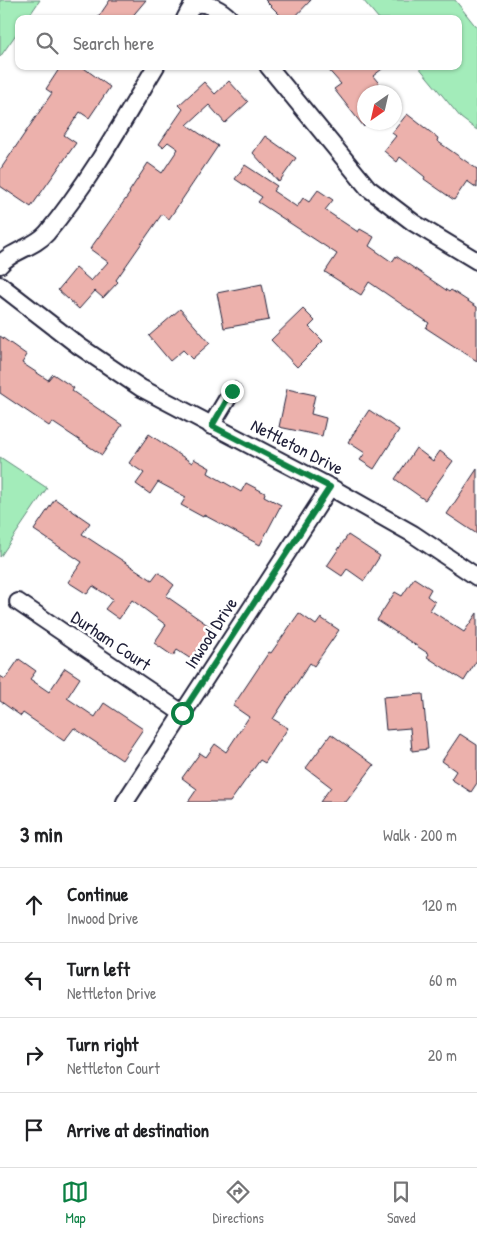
<!DOCTYPE html>
<meta charset="utf-8">
<style>
:root{--surface:#fff;--page:#f2f2f2;--text:#202124;--muted:#757577;--line:#e0e0e0;--accent:#0b8043}
body{margin:0;font-family:"Patrick Hand",sans-serif;background:var(--page);color:var(--text)}
.compass{position:absolute;left:357px;top:85px;width:45px;height:45px;border-radius:50%;background:var(--surface);box-shadow:0 1px 4px #0004;rotate:214deg}
.stop{position:absolute;width:15px;height:15px;margin:-11px;border:4px solid #0b8043;border-radius:50%;background:#fff}
.stop.end{background:#0b8043;border-color:#fff;box-shadow:0 1px 5px #0008}
.list{margin:0;padding:0;list-style:none}
h2{display:flex;justify-content:space-between;align-items:center;height:65px;margin:0;padding:0 20px;font-size:21px}
h2 small{font-size:16px;font-weight:400;color:var(--muted)}
.list li{display:grid;grid-template-columns:32px 1fr auto;gap:15px;align-items:center;box-sizing:border-box;height:75px;padding:0 20px;border-top:1px solid var(--line)}
.list b{display:block;font-size:19px;white-space:nowrap}
.list p{margin:0;font-size:16px;white-space:nowrap;color:var(--muted)}
.list em{font-size:16px;font-style:normal;color:var(--muted)}
.icon{flex:none;width:28px;height:28px;fill:none;stroke:currentColor;stroke-width:2;stroke-linecap:round;stroke-linejoin:round}
.map{position:relative;flex:none;width:477px;height:802px;overflow:hidden}
.search{position:absolute;background:var(--surface);box-shadow:0 1px 4px #0004;left:15px;right:15px;top:15px;height:55px;display:flex;align-items:center;gap:12px;box-sizing:border-box;padding:0 18px;border-radius:10px;color:var(--muted);font-size:19px}
.sheet{height:365px;background:var(--surface)}
nav{display:flex;justify-content:space-around;align-items:center;box-sizing:border-box;height:70px;border-top:1px solid var(--line);background:var(--surface);font-size:14px;color:var(--muted)}
nav a{display:grid;justify-items:center;gap:2px}
nav .on{color:var(--accent)}
.map>svg:first-child{display:block}
.green{fill:#a3ecba;stroke:#62877a}
.building{fill:#ecb1ac;stroke:#22223b}
.lines{fill:none;stroke-linecap:round;stroke-linejoin:round}
.street-casing{stroke:#22223b;stroke-width:20}
.street{stroke:#fff;stroke-width:16}
.route{stroke:#0b8043;stroke-width:6}
.labels{text-anchor:middle;stroke-width:5;stroke-linejoin:round;paint-order:stroke}
.street-label{font-size:18px;fill:#22223b;stroke:#fff}
</style>
<div class="map">
<svg width="477" height="802" viewBox="0 0 477 802">
<rect width="100%" height="100%" fill="#fff"/>
<filter id="ink" filterUnits="userSpaceOnUse"><feTurbulence type="fractalNoise" baseFrequency=".02" numOctaves="2"/><feDisplacementMap in="SourceGraphic" scale="10" xChannelSelector="R" yChannelSelector="G"/><feConvolveMatrix kernelMatrix="1 2 1 2 8 2 1 2 1" color-interpolation-filters="sRGB"/></filter>
<g filter="url(#ink)">
<!-- green -->
<g class="green">
<path d="M0,0H40L27,19H19V30L0,57Z"/>
<path d="M363,0H455L477,28V130L461,118L418,66H458V19H379Z"/>
<path d="M0,457L47,488L0,557Z"/>
</g>
<!-- building -->
<g class="building">
<path d="M110,0H146L130,19H97Z"/>
<path d="M265,0H311L293,19H284Z"/>
<path d="M61,66H81L110,87L89,118L80,112L64,135L76,143L31,207L0,186V170L52,93L46,89Z"/>
<path d="M325,66H386L373,76L386,92H364V127L334,89L341,84Z"/>
<path d="M229,81L248,102L225,123L209,105L187,125L218,146L169,219L162,214L116,280L118,282L103,298L95,291L79,309L58,290L76,268L91,281L108,262L90,249L130,193L129,192L148,163L162,173L178,149L168,142L163,147L159,144L183,109L179,105L204,82L215,94Z"/>
<path d="M407,114L438,138L437,141L477,169V188L467,181L454,200L424,179L425,177L400,157L397,162L384,151L396,136L392,133Z"/>
<path d="M265,136L296,158L279,182L253,153Z"/>
<path d="M245,165L277,186L273,191L297,207L303,198L309,202L318,190L333,200L325,210L358,232L360,229L374,237L369,246L392,262L396,256L449,292L451,290L477,307V361L426,328L429,323L369,282L361,295L325,272L337,254L258,202L262,197L235,179Z"/>
<path d="M262,284L269,320L224,328L217,293Z"/>
<path d="M180,309L210,343L192,359L183,350L170,361L149,336Z"/>
<path d="M303,309L315,321L309,327L323,341L297,367L271,340Z"/>
<path d="M0,336L27,355L22,363L48,380L53,374L74,388L72,391L122,425L102,455L52,422L49,426L0,393Z"/>
<path d="M287,389L315,395L311,414L326,418L322,436L279,427Z"/>
<path d="M369,410L399,430L374,469L360,460L365,453L348,442Z"/>
<path d="M149,434L192,463L194,459L210,468L208,473L241,492L246,483L265,493L264,496L281,505L260,545L204,515L203,517L181,505L186,497L158,482L150,494L136,484L144,473L129,463Z"/>
<path d="M416,448L433,461L440,451L453,461L425,500L395,479Z"/>
<path d="M477,469V534L447,514Z"/>
<path d="M55,499L90,523L82,534L152,580L158,572L174,585L166,596L212,628L191,659L177,650L173,656L154,643L166,625L132,600L119,619L105,609L113,599L93,586L87,594L68,582L82,562L34,530Z"/>
<path d="M348,535L380,556L364,581L347,569L342,576L327,566Z"/>
<path d="M414,578L431,589L427,596L435,602L430,610L464,632L477,613V660L464,681L427,657L429,654L377,620L395,592L402,596Z"/>
<path d="M299,613L316,625L321,618L339,630L314,666L310,663L273,719L288,728L265,763L260,760L230,802H188L197,789L182,778L200,753L206,757L215,744L226,752L249,717L233,706L269,652L271,653Z"/>
<path d="M19,659L36,671L30,679L49,692L65,668L80,678L67,698L95,717L104,703L143,729L122,760L74,728L64,741L23,713L21,716L0,701V676L5,679Z"/>
<path d="M423,694L428,749L412,751L410,728L386,730L383,697Z"/>
<path d="M331,734L374,765L346,802H320L331,787L306,768Z"/>
<path d="M460,734L477,745V783L471,792L451,779L456,771L442,761Z"/>
</g>
<g class="lines">
<defs>
<g id="street">
<path d="M185,19C187,15 190,8 194,5C205,0 223,11 230,19"/>
<path d="M268,66L368,188L414,223L477,261"/>
<path d="M0,265C10,251 34,248 47,233C89,182 122,123 156,66"/>
<path d="M0,285L79,346L141,388L330,487L413,534L477,577"/>
<path d="M211,426L232,391"/>
<path d="M18,602L182,713"/>
<path d="M125,802L330,487"/>
</g>
</defs>
<!-- street casing -->
<use href="#street" class="street-casing"/>
<!-- street -->
<use href="#street" class="street"/>
</g>
</g>
<g class="lines" filter="url(#ink)">
<!-- route -->
<path class="route" d="M182,713L330,487L212,426L232,391"/>
</g>
<g class="labels">
<!-- street labels -->
<g class="street-label">
<text transform="translate(297 447) rotate(27)" y="6">Nettleton Drive</text>
<text transform="translate(211 633) rotate(-57)" y="6">Inwood Drive</text>
<text transform="translate(111 641) rotate(34)" y="6">Durham Court</text>
</g>
</g>
</svg>
<svg class="compass" viewBox="-18 -18 36 36"><path d="M0-13l5 13h-10z" fill="#e53935"/><path d="M0 13l5-13h-10z" fill="#757577"/></svg>
<div class="stop" style="left:182px;top:713px"></div>
<div class="stop end" style="left:232px;top:391px"></div>
<div class="search"><svg class="icon" aria-label="search" viewBox="0 0 24 24"><circle cx="10" cy="10" r="6"/><path d="M15 15l6 6"/></svg>Search here</div>
</div>
<section class="sheet">
<h2>3 min<small>Walk · 200 m</small></h2>
<ul class="list">
<li><svg class="icon" aria-label="ahead" viewBox="0 0 24 24"><path d="M12 20V5M6 11l6-6 6 6"/></svg><div><b>Continue</b><p>Inwood Drive</p></div><em>120 m</em></li>
<li><svg class="icon" aria-label="left" viewBox="0 0 24 24"><path d="M17 20v-9H6M10 6l-5 5 5 5"/></svg><div><b>Turn left</b><p>Nettleton Drive</p></div><em>60 m</em></li>
<li><svg class="icon" aria-label="right" viewBox="0 0 24 24"><path d="M7 20v-9h11M14 6l5 5-5 5"/></svg><div><b>Turn right</b><p>Nettleton Court</p></div><em>20 m</em></li>
<li><svg class="icon" aria-label="arrive" viewBox="0 0 24 24"><path d="M6 21V4h12l-3 4 3 4H6"/></svg><div><b>Arrive at destination</b></div></li>
</ul>
</section>
<nav>
<a class="on"><svg class="icon" aria-label="map" viewBox="0 0 24 24"><path d="M3 6l6-2 6 2 6-2v14l-6 2-6-2-6 2zM9 4v14M15 6v14"/></svg>Map</a>
<a><svg class="icon" aria-label="directions" viewBox="0 0 24 24"><path d="M12 3l9 9-9 9-9-9zM9 14v-3h6M13 9l2 2-2 2"/></svg>Directions</a>
<a><svg class="icon" aria-label="saved" viewBox="0 0 24 24"><path d="M7 4h10v16l-5-4-5 4z"/></svg>Saved</a>
</nav>
